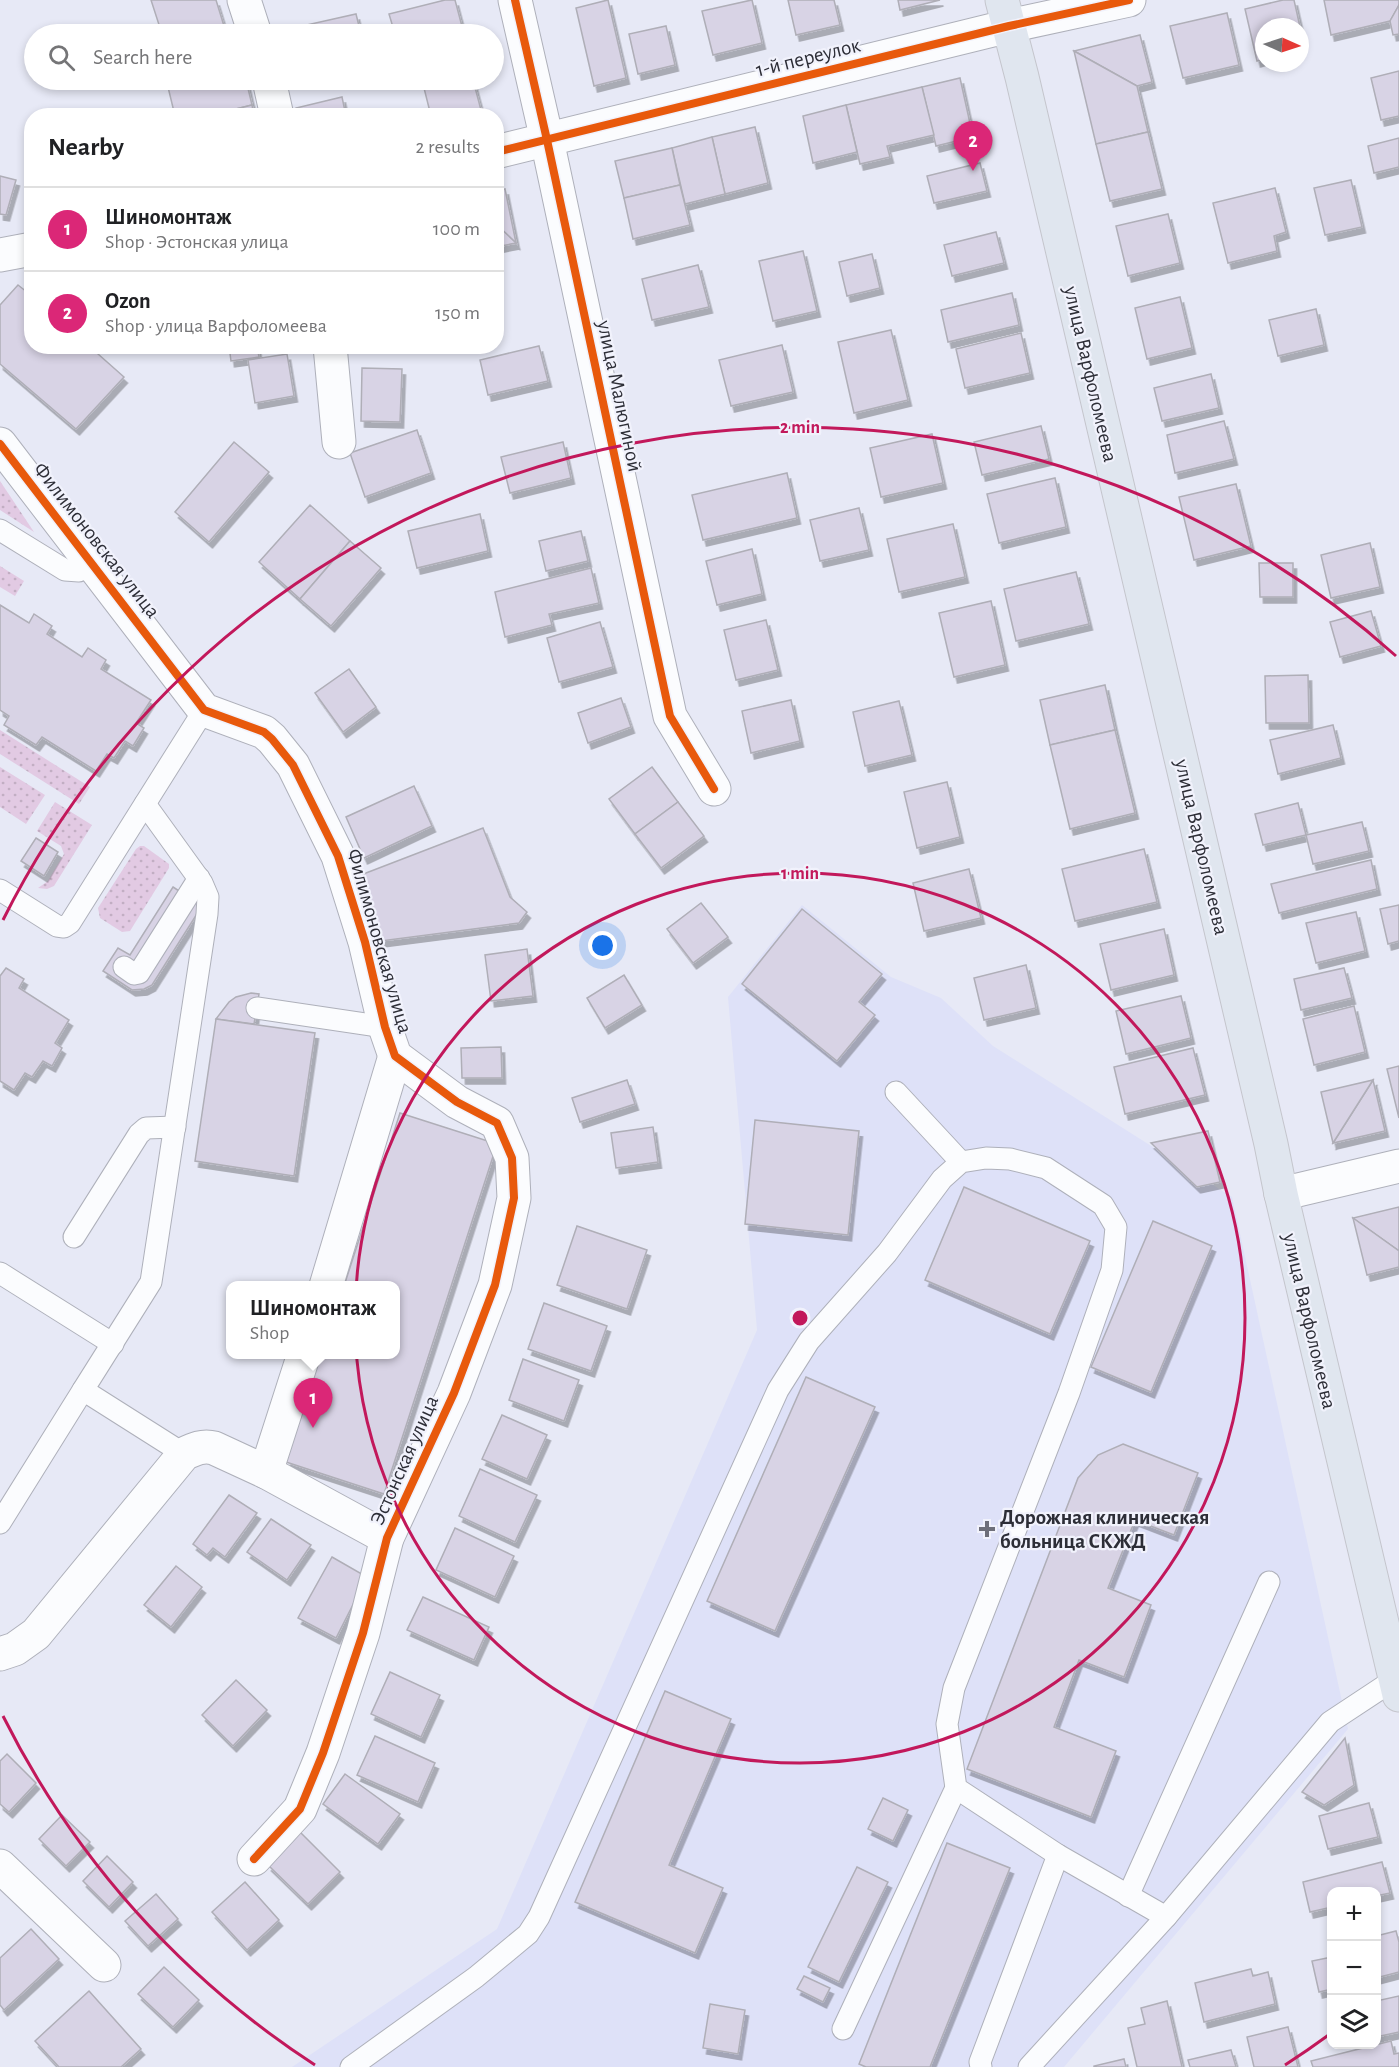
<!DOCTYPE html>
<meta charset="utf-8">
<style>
:root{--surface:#fff;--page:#f2f2f2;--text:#202124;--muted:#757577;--line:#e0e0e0;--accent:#db2777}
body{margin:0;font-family:"Alegreya Sans",sans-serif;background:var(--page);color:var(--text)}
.controls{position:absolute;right:18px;bottom:18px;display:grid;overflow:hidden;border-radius:12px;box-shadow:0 3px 9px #0003}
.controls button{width:54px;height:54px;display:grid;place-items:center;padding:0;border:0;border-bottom:2px solid var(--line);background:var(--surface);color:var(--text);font:30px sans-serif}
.compass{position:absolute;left:1255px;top:18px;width:54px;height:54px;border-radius:50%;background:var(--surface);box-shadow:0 3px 9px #0003;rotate:93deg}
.you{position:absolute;left:603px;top:946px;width:21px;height:21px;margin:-15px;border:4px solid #fff;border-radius:50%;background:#1a73e8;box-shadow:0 0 0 9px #1a73e833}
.badge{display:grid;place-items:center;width:39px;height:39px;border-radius:50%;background:var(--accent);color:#fff;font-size:20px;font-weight:700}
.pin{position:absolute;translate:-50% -50px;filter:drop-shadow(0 2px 3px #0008)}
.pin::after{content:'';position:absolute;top:32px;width:21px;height:18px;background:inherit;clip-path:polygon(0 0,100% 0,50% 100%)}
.popup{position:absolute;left:226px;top:1281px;width:174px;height:78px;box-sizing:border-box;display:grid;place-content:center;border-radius:12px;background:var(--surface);filter:drop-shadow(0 2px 4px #0005);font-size:20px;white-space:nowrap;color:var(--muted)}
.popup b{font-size:22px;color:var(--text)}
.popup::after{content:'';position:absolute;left:50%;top:100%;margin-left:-12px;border:12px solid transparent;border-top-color:var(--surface)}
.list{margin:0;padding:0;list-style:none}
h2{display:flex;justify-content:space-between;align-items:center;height:78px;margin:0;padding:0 24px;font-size:26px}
h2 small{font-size:20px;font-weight:400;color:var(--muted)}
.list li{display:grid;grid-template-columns:39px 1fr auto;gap:18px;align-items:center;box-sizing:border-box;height:84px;padding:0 24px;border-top:2px solid var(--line)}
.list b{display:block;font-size:22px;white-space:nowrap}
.list p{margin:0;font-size:20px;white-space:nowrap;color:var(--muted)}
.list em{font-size:20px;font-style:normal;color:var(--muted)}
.icon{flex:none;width:33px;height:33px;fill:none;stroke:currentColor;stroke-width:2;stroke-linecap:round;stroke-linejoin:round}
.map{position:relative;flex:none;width:1399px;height:2067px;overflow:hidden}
.search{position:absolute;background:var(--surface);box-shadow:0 3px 9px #0003;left:24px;top:24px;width:480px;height:66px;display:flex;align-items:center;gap:15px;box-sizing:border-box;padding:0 21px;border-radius:33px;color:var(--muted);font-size:22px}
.panel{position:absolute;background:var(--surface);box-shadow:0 3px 9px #0003;left:24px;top:108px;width:480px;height:246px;border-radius:24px}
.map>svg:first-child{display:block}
.built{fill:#dee1f8}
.green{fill:url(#green-dots)}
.building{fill:#d8d3e5;stroke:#afaeb7;stroke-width:1.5;filter:url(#shadow)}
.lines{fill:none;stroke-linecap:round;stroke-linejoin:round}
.service-casing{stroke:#aeb0ba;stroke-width:23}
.minor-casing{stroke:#aeb0ba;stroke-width:35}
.primary-casing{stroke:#c4c5cc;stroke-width:35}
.service{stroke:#fbfcfe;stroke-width:21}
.minor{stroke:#fbfcfe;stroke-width:33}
.primary{stroke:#e0e6ef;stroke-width:33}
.cycleway-casing{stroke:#f1f2fc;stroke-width:11}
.cycleway{stroke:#e8590c;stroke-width:8}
.ring{fill:none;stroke:#c2185b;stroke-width:3}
.poi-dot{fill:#6e6f7a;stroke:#f1f2fc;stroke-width:2}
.labels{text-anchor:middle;stroke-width:4.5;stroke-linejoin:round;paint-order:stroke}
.street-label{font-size:21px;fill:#2d2e37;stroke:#f1f2fc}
.poi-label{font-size:21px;font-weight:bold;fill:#2d2e37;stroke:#f1f2fc;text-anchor:start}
.centre{fill:#c2185b;stroke:#f1f2fc;stroke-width:3}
.ring-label{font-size:18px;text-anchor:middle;font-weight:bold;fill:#c2185b;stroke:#f1f2fc;stroke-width:4.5;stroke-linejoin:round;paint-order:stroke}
</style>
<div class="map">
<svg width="1399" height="2067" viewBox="0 0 1399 2067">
<defs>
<pattern id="green-dots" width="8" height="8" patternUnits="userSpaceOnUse" patternTransform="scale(1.5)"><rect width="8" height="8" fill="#e2cae3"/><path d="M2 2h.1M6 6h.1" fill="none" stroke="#c2aec3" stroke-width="1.8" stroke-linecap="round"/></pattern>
<filter id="shadow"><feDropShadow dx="3.5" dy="6" stdDeviation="0" flood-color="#0004"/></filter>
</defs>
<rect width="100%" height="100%" fill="#e7e9f6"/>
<!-- built -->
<path class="built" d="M802,905L891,977L941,998L993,1046L1232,1197L1348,1729L1064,2067H292L497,1929L757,1330L728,997Z"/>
<!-- green -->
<g class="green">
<path d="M0,481L34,532L0,510Z"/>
<path d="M0,566L24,581L15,596L0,587Z"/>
<path d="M0,730L90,787L79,804L0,754Z"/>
<path d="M0,767L45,795L26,824L0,807Z"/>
<path d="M55,802L92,825L54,886L47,889L38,888L48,881L64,854L61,846L37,831Z"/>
<path d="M140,846H144L169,864V868L130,931L122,932L100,918L98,908L136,849Z"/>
</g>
<!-- building -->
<g class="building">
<path d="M151,0H216L224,26L195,34H162Z"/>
<path d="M445,0H455L464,34H395L389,14Z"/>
<path d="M608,0L626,78L594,86L576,8Z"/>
<path d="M752,0L762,43L713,55L702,11Z"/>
<path d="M788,0H834L840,25L796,35Z"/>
<path d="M898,0H940L900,10Z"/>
<path d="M1283,0H1294L1300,27H1264V59L1257,61L1245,9Z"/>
<path d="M1324,0H1399V5L1390,21L1331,35Z"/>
<path d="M1399,5V34L1393,35L1390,21Z"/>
<path d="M1227,13L1239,65L1183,78L1170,26Z"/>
<path d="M356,14L361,34H304L302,26Z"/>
<path d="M666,26L675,65L638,74L629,34Z"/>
<path d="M1140,35L1152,82L1137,86L1074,51Z"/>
<path d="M1074,51L1137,86L1148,132L1096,144Z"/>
<path d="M1399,71V116L1381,120L1371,78Z"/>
<path d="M960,78L973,137L936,146L922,87Z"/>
<path d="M202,80H246L252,105L208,116H175L168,87Z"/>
<path d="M422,80H473L481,110L459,116H431Z"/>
<path d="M922,87L934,135L887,146L890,157L860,164L846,105Z"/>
<path d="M342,97L346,116H298L296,108Z"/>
<path d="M252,105L254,116H208Z"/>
<path d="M846,105L857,152L813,163L803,116Z"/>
<path d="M755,127L768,183L725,194L712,137Z"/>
<path d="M1148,132L1162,189L1110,201L1096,144Z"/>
<path d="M712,137L725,194L685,204L672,148Z"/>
<path d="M1399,138V167L1374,173L1368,146Z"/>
<path d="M672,148L680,185L624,198L615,161Z"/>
<path d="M980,163L987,191L934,203L927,176Z"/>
<path d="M0,176L16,180L6,215L0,214Z"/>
<path d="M1351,180L1362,227L1325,235L1314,188Z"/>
<path d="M680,185L690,225L633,239L624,198Z"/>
<path d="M1275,188L1286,232L1274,236L1277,251L1228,263L1213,203Z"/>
<path d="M505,189L516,243L496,224V191Z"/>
<path d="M1168,214L1180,263L1128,276L1116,226Z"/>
<path d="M496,224L516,243L496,247Z"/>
<path d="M996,232L1004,263L952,276L944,245Z"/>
<path d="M803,251L817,311L773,321L759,261Z"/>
<path d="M872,254L880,288L847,296L839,262Z"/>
<path d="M698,265L709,307L652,320L642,279Z"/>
<path d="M18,285L32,296V346H89L124,377L76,429L0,364V305Z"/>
<path d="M1012,293L1019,325L948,342L941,310Z"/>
<path d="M1180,297L1192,348L1147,359L1135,308Z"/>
<path d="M1316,309L1324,345L1278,356L1269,320Z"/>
<path d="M891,330L908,400L854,413L838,342Z"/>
<path d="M1021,333L1030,373L965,388L956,349Z"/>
<path d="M782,345L793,392L731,406L719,360Z"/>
<path d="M229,346H257L259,357L231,361Z"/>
<path d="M539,346L548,381L488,395L480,360Z"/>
<path d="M287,354L294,396L255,403L248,360Z"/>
<path d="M362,368L402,369L400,422L361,421Z"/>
<path d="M1211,374L1219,408L1162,421L1154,388Z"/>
<path d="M1224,421L1234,459L1175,473L1167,435Z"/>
<path d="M1041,426L1049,459L982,475L974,442Z"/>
<path d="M417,430L431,473L365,497L350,453Z"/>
<path d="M932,434L943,483L881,497L870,448Z"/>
<path d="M234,442L269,472L209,542L175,512Z"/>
<path d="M563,442L571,478L510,493L501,457Z"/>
<path d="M787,473L797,518L703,540L692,495Z"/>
<path d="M1055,478L1066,527L999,543L987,494Z"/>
<path d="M1236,484L1251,546L1194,560L1179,497Z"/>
<path d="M310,505L350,541L300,599L259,562Z"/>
<path d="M859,508L869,550L820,561L810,520Z"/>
<path d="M480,514L488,551L417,568L408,531Z"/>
<path d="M953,524L965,577L899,592L887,539Z"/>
<path d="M581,531L588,561L546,571L539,541Z"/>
<path d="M350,541L381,568L331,626L300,599Z"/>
<path d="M1370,543L1380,587L1331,598L1321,555Z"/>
<path d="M752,549L762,594L717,605L706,561Z"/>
<path d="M1259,563H1293V597H1260Z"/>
<path d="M591,568L599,603L549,614L552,625L505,637L495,592Z"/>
<path d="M1076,572L1089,624L1016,641L1004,589Z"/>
<path d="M991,601L1005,665L954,677L939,613Z"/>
<path d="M0,605L29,623L34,614L52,626L47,634L82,657L88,648L106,660L101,669L151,700L136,723L144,728L133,746L125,741L114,758L107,754L96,771L42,737L36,745L4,725L9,716L0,710Z"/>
<path d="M1371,611L1381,646L1340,657L1330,622Z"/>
<path d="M766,620L778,670L736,680L724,630Z"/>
<path d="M600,622L613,667L559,682L547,638Z"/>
<path d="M349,669L376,707L343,732L315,693Z"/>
<path d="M1308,675L1309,723H1266L1265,676Z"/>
<path d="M1105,685L1115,730L1050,745L1040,700Z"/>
<path d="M621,698L631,727L588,743L578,713Z"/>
<path d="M791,700L800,741L751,753L742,711Z"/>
<path d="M899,701L912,755L865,766L853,712Z"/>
<path d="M1333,725L1341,758L1278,774L1270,740Z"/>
<path d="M1115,730L1135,813L1070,829L1050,745Z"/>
<path d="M652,767L678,802L635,834L609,799Z"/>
<path d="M947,782L960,837L917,848L904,792Z"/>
<path d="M414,786L432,826L364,858L346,817Z"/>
<path d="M678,802L704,836L661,868L635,834Z"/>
<path d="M1298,803L1306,835L1263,845L1255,814Z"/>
<path d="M1362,822L1369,851L1313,864L1306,835Z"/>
<path d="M483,828L510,897L527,912L519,923L373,942L353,878Z"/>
<path d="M36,838L58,852L44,876L21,861Z"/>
<path d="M1144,849L1157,902L1075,921L1062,869Z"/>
<path d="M1371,860L1377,889L1279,913L1271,884Z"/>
<path d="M969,869L981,918L924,931L913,883Z"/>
<path d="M173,887L202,906L152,985L144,989L132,990L103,971L118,948L130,955Z"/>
<path d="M701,903L728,937L693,963L667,929Z"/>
<path d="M1399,905V941L1388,944L1380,909Z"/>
<path d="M802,909L882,974L859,1002L875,1015L837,1061L742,984Z"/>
<path d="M1356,912L1365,951L1316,963L1306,923Z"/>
<path d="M1164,929L1174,975L1111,990L1100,944Z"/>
<path d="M527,949L533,996L491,1001L485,955Z"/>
<path d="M1026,965L1036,1008L984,1020L974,978Z"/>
<path d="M6,968L24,979L19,988L69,1020L55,1043L62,1048L52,1066L43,1061L32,1077L25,1073L14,1090L0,1081V976Z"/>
<path d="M1344,968L1352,998L1301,1010L1294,979Z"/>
<path d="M624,975L642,1005L605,1028L587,998Z"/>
<path d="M251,993L259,994L254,1024L216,1019L229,1002L236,997Z"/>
<path d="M1181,996L1191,1038L1126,1054L1116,1011Z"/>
<path d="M1354,1006L1365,1052L1314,1065L1303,1019Z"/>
<path d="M216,1019L315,1033L294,1176L195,1161Z"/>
<path d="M501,1047L502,1078H462L461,1048Z"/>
<path d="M1193,1048L1205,1095L1125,1114L1114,1067Z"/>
<path d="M1399,1066V1118L1387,1069Z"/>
<path d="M627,1080L635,1104L580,1122L572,1098Z"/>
<path d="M1373,1080L1385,1131L1333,1143Z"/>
<path d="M1373,1080L1333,1143L1321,1092Z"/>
<path d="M400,1113L497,1144L384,1494L286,1462L321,1354H395V1286H344Z"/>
<path d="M755,1120L859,1131L848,1235L745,1224Z"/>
<path d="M653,1127L658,1162L616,1168L611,1133Z"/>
<path d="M1208,1131L1220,1182L1197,1187L1151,1143Z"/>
<path d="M964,1187L1090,1241L1050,1334L925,1280Z"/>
<path d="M1399,1207V1251L1353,1218Z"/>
<path d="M1353,1218L1399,1251V1267L1367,1275Z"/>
<path d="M1153,1221L1212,1246L1151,1392L1091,1367Z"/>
<path d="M577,1226L647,1250L627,1309L557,1285Z"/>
<path d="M544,1303L607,1326L591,1371L528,1349Z"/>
<path d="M523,1359L579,1380L564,1421L509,1400Z"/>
<path d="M806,1377L875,1407L775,1631L707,1601Z"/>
<path d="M502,1415L547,1435L527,1479L482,1459Z"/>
<path d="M1123,1444L1198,1473L1174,1535L1135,1520L1108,1588L1151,1605L1124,1677L1079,1660L1054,1727L1116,1751L1091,1817L967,1769L1078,1478L1098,1455Z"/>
<path d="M480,1469L537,1495L515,1542L459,1516Z"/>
<path d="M229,1495L257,1513L225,1557L213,1548L207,1555L193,1544Z"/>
<path d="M271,1519L311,1545L287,1580L247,1552Z"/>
<path d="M455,1528L514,1556L495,1597L436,1570Z"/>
<path d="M332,1557L367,1577L336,1638L298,1618Z"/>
<path d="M176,1566L202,1587L171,1627L144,1605Z"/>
<path d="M423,1597L489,1627L474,1660L407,1630Z"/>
<path d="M390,1672L440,1695L421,1737L371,1714Z"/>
<path d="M236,1680L267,1710L233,1746L202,1715Z"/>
<path d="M665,1691L731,1719L669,1865L723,1888L695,1953L575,1902Z"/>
<path d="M375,1736L435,1763L418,1802L357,1775Z"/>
<path d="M1345,1738L1354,1785L1324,1805L1302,1792Z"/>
<path d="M7,1754L36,1783L9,1812L0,1804V1761Z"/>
<path d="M345,1774L400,1814L378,1844L323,1804Z"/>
<path d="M883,1798L908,1810L893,1841L868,1829Z"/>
<path d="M1369,1803L1378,1837L1328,1849L1319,1816Z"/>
<path d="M62,1815L90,1842L66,1866L39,1839Z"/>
<path d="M300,1832L340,1872L308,1904L268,1865Z"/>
<path d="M947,1843L1010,1868L930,2067H866L859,2064Z"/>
<path d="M107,1856L133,1882L109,1907L83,1881Z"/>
<path d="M1382,1862L1390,1893L1376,1896V1892H1332V1907L1310,1912L1303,1882Z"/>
<path d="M857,1867L888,1882L839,1982L808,1967Z"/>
<path d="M245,1882L279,1920L247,1950L212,1912Z"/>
<path d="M156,1894L178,1919L148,1946L125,1921Z"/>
<path d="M31,1929L59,1959L4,2010L0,2005V1958Z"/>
<path d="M1396,1931L1399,1942V1972L1376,1978V1936Z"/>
<path d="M1332,1957V1989L1319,1992L1312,1961Z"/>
<path d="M164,1967L199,2000L173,2027L138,1994Z"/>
<path d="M1251,1969L1253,1976L1268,1972L1275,2004L1204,2022L1195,1983Z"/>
<path d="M804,1976L830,1988L823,2002L797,1989Z"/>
<path d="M89,1991L141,2049L121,2067H59L35,2041Z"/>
<path d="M1399,1996V2032L1376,2037V2001Z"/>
<path d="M1167,2001L1182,2067H1137L1128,2028L1145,2024L1141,2008Z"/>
<path d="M710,2004L745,2010L738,2054L703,2048Z"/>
<path d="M1288,2027L1298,2067H1254L1247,2037Z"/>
<path d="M1391,2041L1394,2054L1399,2053V2067H1313L1311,2061Z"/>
<path d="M1231,2050L1236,2067H1190L1188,2060Z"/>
<path d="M1124,2059L1126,2067H1094V2066Z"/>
</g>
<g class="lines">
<defs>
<g id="service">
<path d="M0,530L65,570L79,571L93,563"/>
<path d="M145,804L202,883L208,897L207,914L151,1282L83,1390L184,1454"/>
<path d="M0,890L57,926L64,927L70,923L204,710"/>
<path d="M124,967L134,974L139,973L199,878"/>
<path d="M257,1008L385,1027"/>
<path d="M896,1092L961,1162"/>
<path d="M74,1237L139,1134L146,1128L175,1127"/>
<path d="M0,1273L113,1344"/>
<path d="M0,1523L83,1390"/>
<path d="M1128,1896L1269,1582"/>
<path d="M843,2029L956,1788"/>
<path d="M351,2067L476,1977L528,1934L539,1917L778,1390L809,1341L887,1253L942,1179L961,1162L986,1158L1010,1159L1046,1168L1103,1205L1116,1227L1112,1270L1069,1393L954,1688L947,1724L956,1788L1058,1855L1166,1917"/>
<path d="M981,2067L980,2062L1058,1855"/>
<path d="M1029,2067L1166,1917L1330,1722L1395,1679"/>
</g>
<g id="minor">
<path d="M244,0L255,34"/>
<path d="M515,0L547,140L670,716L714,789"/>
<path d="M269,80L277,116"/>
<path d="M496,152L1009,26L1129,0"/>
<path d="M0,255L32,249"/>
<path d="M330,346L339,442"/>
<path d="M0,444L204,710L264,732L272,739L293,765L338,856L365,942L385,1027L395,1056L457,1102L497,1123L512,1158L514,1198L495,1285L454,1393L387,1538L363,1633L323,1753L300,1809L254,1859"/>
<path d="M1281,1194L1399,1166"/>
<path d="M326,1286L395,1056"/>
<path d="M266,1472L304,1354"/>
<path d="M0,1654L15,1649L36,1634L184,1454C194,1449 203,1445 214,1448L266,1472L387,1538"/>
<path d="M0,1866L104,1965"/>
</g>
<path id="primary" d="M1002,0L1022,77L1271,1144L1281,1194L1399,1695"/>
</defs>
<!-- service casing -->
<use href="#service" class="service-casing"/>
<!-- minor casing -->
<use href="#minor" class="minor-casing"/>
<!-- primary casing -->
<use href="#primary" class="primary-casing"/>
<!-- service -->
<use href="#service" class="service"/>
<!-- minor -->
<use href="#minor" class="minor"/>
<!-- primary -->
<use href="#primary" class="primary"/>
<defs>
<g id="cycleway">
<path d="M515,0L547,140L670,716L714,789"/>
<path d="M496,152L1009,26L1129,0"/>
<path d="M0,444L204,710L264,732L272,739L293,765L338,856L365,942L385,1027L395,1056L457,1102L497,1123L512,1158L514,1198L495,1285L454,1393L387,1538L363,1633L323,1753L300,1809L254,1859"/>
</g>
</defs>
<!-- cycleway casing -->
<use href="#cycleway" class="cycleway-casing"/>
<!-- cycleway -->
<use href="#cycleway" class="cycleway"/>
</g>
<!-- distance rings -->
<g class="ring">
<circle cx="800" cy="1318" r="445"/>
<path d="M1330 2034A891 891 0 0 1 1285 2065M315 2065A891 891 0 0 1 3 1716M3 920A891 891 0 0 1 1396 656"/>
</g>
<!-- markers -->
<path class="poi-dot" d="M984 1520h6v6h6v6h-6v6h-6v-6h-6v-6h6z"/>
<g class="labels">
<!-- street labels -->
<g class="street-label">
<text transform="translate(808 57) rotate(-14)" y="7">1-й переулок</text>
<text transform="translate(1091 374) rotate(77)" y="7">улица Варфоломеева</text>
<text transform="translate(620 396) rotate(78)" y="7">улица Малюгиной</text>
<text transform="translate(97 540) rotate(52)" y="7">Филимоновская улица</text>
<text transform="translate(1202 847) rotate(77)" y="7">улица Варфоломеева</text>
<text transform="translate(380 941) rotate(74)" y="7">Филимоновская улица</text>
<text transform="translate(1310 1321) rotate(77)" y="7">улица Варфоломеева</text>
<text transform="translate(404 1460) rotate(-66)" y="7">Эстонская улица</text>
</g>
<!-- poi labels -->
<g class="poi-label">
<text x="1000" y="1524">Дорожная клиническая<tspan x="1000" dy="24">больница СКЖД</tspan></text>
</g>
</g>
<circle cx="800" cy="1318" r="9" class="centre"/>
<g class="ring-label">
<text x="800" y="433">2 min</text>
<text x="800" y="879">1 min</text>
</g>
</svg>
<div class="controls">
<button>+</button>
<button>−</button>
<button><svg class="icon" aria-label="layers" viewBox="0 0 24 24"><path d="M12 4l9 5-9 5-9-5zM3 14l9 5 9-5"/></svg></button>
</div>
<svg class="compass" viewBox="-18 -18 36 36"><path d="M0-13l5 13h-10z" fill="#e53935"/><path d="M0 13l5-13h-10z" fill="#757577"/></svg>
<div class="you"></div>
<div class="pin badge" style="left:313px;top:1428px">1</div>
<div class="popup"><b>Шиномонтаж</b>Shop</div>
<div class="pin badge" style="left:973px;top:171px">2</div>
<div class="search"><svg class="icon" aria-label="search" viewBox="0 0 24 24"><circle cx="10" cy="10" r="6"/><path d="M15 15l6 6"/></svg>Search here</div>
<section class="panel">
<h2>Nearby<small>2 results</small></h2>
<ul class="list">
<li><span class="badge">1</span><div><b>Шиномонтаж</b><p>Shop · Эстонская улица</p></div><em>100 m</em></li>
<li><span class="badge">2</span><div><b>Ozon</b><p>Shop · улица Варфоломеева</p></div><em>150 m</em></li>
</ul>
</section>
</div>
